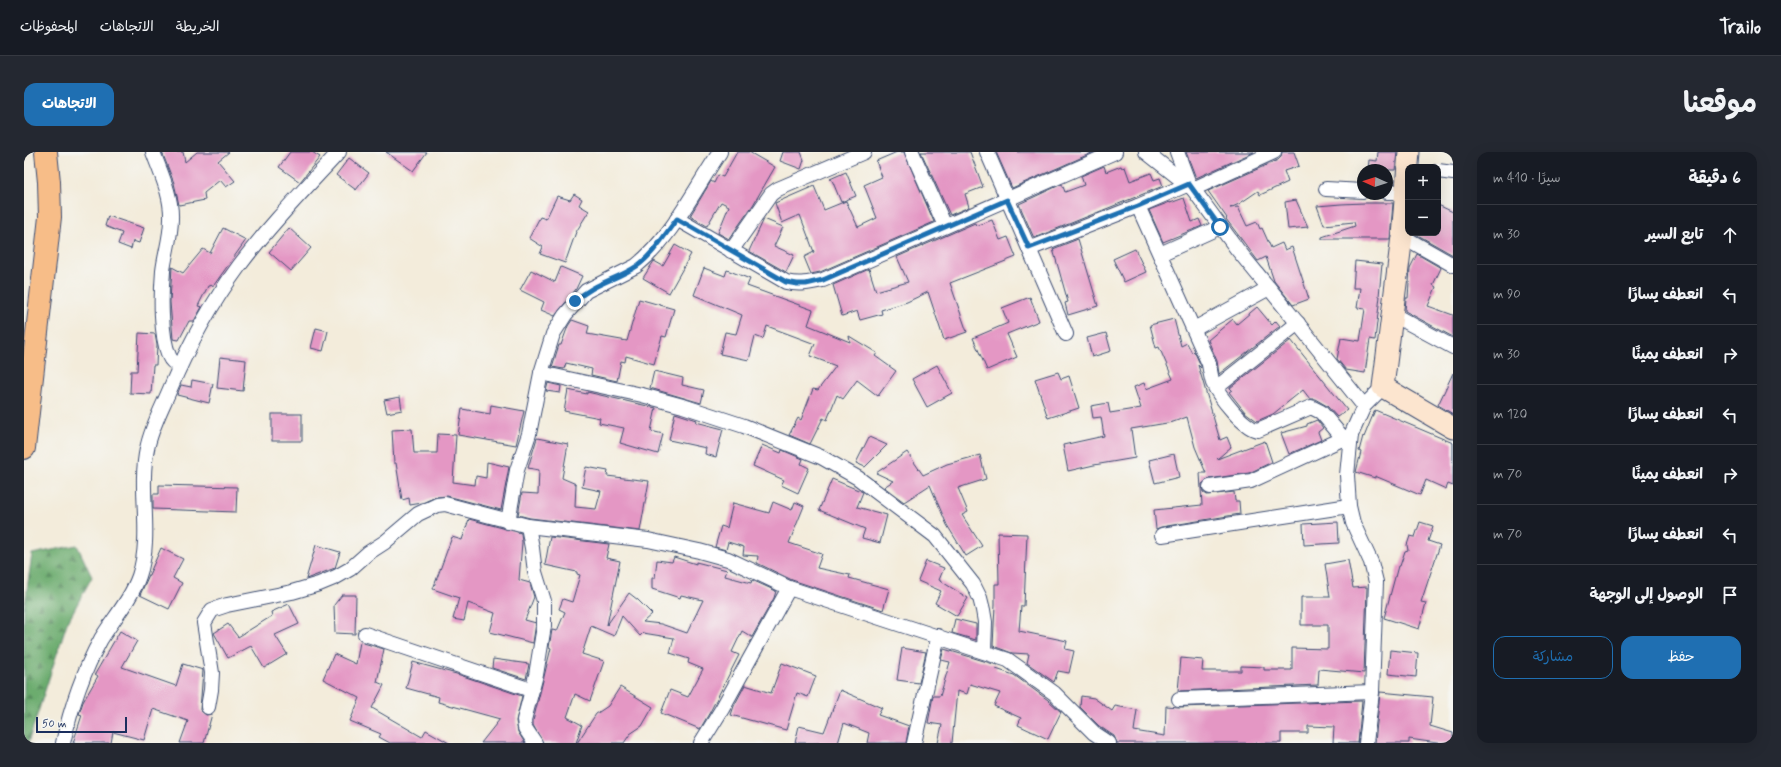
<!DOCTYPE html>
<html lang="ar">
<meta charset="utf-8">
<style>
:root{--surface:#171b24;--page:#242831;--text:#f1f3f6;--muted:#9ea1a6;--line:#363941;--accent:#1f6fb2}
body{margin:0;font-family:Mynerve,"Playpen Sans Arabic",sans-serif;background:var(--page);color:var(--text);direction:rtl}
.controls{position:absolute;right:12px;top:12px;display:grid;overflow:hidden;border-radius:8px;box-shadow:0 4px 16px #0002}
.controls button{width:36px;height:36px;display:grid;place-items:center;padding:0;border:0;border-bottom:1px solid var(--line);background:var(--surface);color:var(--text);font:20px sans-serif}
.compass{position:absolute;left:1333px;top:12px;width:36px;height:36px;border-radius:50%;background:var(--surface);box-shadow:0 4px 16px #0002;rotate:273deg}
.scale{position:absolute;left:12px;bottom:10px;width:91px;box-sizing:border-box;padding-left:4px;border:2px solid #1b2f5e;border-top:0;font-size:11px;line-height:14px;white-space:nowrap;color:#1b2f5e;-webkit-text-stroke:3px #f6f6f2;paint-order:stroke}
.stop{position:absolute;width:12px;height:12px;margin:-9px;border:3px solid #1f6fb2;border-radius:50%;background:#fff}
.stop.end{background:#1f6fb2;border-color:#fff;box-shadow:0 1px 4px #0008}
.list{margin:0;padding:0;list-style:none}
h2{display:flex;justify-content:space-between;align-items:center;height:52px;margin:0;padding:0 16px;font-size:17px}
h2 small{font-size:13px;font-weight:400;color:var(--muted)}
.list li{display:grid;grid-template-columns:26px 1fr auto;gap:12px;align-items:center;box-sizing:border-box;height:60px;padding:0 16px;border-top:1px solid var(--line)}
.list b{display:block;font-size:15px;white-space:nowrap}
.list em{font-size:13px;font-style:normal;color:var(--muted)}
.actions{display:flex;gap:8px;padding:12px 16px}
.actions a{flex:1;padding:9px 0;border:1px solid var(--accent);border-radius:12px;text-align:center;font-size:14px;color:var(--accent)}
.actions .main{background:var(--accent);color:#fff}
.icon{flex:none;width:22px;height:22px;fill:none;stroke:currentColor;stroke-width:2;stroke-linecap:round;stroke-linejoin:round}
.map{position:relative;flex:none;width:1429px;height:591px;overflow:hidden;direction:ltr;border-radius:12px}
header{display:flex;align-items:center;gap:24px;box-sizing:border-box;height:56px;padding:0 20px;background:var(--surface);border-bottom:1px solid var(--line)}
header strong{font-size:19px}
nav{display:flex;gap:22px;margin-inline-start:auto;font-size:14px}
.intro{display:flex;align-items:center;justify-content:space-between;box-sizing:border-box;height:96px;padding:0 24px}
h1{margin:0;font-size:28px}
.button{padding:10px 18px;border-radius:12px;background:var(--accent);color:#fff;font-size:14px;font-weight:700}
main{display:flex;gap:24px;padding:0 24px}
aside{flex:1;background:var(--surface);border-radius:12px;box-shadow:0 4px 16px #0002}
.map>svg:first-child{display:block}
.forest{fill:url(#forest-firs);stroke:#446e66}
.building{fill:#e497c4}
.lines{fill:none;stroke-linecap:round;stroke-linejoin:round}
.street-casing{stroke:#3b4b71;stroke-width:16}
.secondary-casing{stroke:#3b4b71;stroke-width:23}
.primary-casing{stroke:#3b4b71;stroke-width:24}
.street{stroke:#fff;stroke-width:14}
.secondary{stroke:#fce5cf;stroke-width:21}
.primary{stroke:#f7bd88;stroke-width:22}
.route{stroke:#1f6fb2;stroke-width:5}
</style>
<header>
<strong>Trailo</strong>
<nav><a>الخريطة</a><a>الاتجاهات</a><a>المحفوظات</a></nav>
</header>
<div class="intro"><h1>موقعنا</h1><a class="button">الاتجاهات</a></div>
<main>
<aside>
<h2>6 دقيقة<small>سيرًا · 410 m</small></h2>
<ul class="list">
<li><svg class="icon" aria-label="ahead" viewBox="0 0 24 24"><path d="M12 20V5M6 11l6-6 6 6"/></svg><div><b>تابع السير</b></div><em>30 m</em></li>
<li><svg class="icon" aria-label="left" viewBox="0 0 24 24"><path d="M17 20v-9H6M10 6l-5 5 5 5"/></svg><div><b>انعطف يسارًا</b></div><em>90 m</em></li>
<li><svg class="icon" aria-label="right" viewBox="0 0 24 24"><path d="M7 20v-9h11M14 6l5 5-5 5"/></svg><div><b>انعطف يمينًا</b></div><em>30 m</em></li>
<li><svg class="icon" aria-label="left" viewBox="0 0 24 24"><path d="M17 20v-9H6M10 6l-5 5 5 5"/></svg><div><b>انعطف يسارًا</b></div><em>120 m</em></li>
<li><svg class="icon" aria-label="right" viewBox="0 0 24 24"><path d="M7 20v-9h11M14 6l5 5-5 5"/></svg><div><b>انعطف يمينًا</b></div><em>70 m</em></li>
<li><svg class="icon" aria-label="left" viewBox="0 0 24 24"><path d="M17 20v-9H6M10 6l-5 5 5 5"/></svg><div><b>انعطف يسارًا</b></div><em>70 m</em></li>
<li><svg class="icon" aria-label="arrive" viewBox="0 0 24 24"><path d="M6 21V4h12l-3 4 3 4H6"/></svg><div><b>الوصول إلى الوجهة</b></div></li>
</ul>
<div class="actions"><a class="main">حفظ</a><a>مشاركة</a></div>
</aside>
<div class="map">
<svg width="1429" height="591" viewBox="0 0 1429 591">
<defs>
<pattern id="forest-firs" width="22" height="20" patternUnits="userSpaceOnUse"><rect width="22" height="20" fill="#6cac6e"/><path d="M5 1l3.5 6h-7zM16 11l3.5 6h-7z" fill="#588c5e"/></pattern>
</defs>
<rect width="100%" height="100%" fill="#f6f6f2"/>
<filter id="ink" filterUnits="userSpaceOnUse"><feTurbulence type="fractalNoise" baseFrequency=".025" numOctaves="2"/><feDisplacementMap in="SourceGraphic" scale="8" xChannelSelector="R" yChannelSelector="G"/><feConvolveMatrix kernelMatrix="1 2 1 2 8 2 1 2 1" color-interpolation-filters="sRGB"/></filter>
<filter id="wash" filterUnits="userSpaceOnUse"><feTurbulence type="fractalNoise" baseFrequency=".012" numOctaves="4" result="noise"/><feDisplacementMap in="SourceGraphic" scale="16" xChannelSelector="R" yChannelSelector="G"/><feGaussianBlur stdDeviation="0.9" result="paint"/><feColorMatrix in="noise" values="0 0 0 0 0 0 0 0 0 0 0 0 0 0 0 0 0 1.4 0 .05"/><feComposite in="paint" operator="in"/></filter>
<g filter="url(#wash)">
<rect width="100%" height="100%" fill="#f3ecdb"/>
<!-- forest -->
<path class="forest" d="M53,393L68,425L43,471L4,591H0V458L8,402Z"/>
<g id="blocks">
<!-- building -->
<g class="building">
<path d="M138,0H159L161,10L173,0H205L194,9L211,29L202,35L196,28L180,41L181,48L155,53L150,31Z"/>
<path d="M266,0H288L296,5L276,30L255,15Z"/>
<path d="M362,0H403L389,19Z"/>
<path d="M713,0H725L751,15L729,53L705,87L694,81L705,54L697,50L683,74L666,64L687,29L690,31L694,23L699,25Z"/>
<path d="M759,0H777L780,8L777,17L756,9Z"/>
<path d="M873,0H880L910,70L796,120L787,122L780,105L790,100L776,63L758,71L751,51L790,34L800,58L822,49L834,75L853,66L840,33L858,25L852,9Z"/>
<path d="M897,0H946L959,35L941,42L945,55L926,63Z"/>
<path d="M972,0H1070L988,36Z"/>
<path d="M1162,0H1230L1172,26Z"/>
<path d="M1258,0H1270L1275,14L1260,19L1264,30L1236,43L1234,39L1215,52L1206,56L1214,55L1223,74L1233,70L1236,77L1238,76L1247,96L1258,91L1261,98L1268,95L1285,147L1269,153L1250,129L1242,105L1234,109L1202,67L1203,66L1184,39L1254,8L1257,5Z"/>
<path d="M1354,0H1373L1371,18H1344L1345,8L1353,9Z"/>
<path d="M325,6L345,21L332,38L312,23Z"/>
<path d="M1080,14L1082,20L1097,14L1098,16L1101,15L1106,29L1127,21L1130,28L1136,26L1139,34L1010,86L995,52L1038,32L1041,40L1060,33L1057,24Z"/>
<path d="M822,20L832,44L817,50L808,28L806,27Z"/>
<path d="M550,42L558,47L555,53L565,59L552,80L541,111L516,102L519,95L505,86L516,65L522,67L533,44L546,48Z"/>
<path d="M1160,46L1168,70L1175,67L1178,74L1139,90L1125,58L1146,50V51Z"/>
<path d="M1272,48L1284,75L1264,77L1261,50Z"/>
<path d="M1340,51H1369L1366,87H1298V85L1331,74L1330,70L1300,73L1293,54L1317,52Z"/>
<path d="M1414,53L1429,60V103L1390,81H1414Z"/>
<path d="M84,64L120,76L115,91L109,89L107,97L94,92L98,81L81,74Z"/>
<path d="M740,67L759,75L750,94L770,103L762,120L725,99Z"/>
<path d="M968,68L976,88L984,85L992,105L926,131L943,180L920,188L904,140L883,150L857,158L858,162L836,168L833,159L818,164L809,133L845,117L852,139L884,130L873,105L951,71L952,74Z"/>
<path d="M199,76L222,88L190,133L184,134L174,154L178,155L170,169H165L155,188L149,187L146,150L148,115L159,121L179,97L186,101Z"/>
<path d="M265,76L287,96L267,119L245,100Z"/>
<path d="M1054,87L1074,154L1044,163L1041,151L1044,150L1029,97Z"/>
<path d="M651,93L667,102L645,141L619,126L630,109L639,114Z"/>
<path d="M1111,97L1122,120L1100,130L1089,107Z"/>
<path d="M1393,102L1417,116L1409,133L1412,135L1404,154L1429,163V185L1381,159L1382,146H1384L1386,116Z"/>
<path d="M1331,109L1358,112L1355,144H1356L1351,188L1346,187L1341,221L1322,218L1313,207L1317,186L1336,189L1341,157L1333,156L1336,136H1329Z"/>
<path d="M537,115L558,124L552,137L531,164L517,158L520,150L496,138L507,118L531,130Z"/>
<path d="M680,116L701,124L703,118L726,127L723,134L789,158L784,173L826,190L825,184L853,201L851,204L872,219L854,244L833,228L819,247L813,243L803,268L799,266L786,292L765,283L774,266L777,268L789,237L794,238L812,214L786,204L791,192L743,174L739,187L731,184L725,208L696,202L701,180L712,182L718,163L670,143Z"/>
<path d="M1006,145L1015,169L983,182L993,205L963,218L949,186L984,171L978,156Z"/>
<path d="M615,147L650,157L642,185L638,184L630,212L602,204L601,210L597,209L593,229L567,223L568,217L542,211L540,217L528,215L535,193H537L544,174L548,168L565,174L563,182L603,189Z"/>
<path d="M1233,155L1248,173L1252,169L1256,174L1195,222L1193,209L1184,188L1209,167L1213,172Z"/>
<path d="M1150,167L1157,194L1163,191L1168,201L1170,199L1177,214V216L1174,213L1196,288L1203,285L1207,295L1193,307L1241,289L1248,310L1225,321L1185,327L1178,332L1179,340L1183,343L1210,340L1211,349H1215L1216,362L1137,375L1132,377L1130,358L1178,353L1176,321H1182L1171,295L1163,265L1149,270L1107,277L1111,306L1070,313L1044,319L1039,293L1080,284L1077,265L1069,266L1067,254L1084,251L1086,261L1117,256L1110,235L1120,231L1122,237L1149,227L1135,195L1132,196L1126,173Z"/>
<path d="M292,176L304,179L299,199L287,196Z"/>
<path d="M115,181L131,182L133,193L132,213H129L127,242L106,241L107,219H113Z"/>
<path d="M1082,181L1087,199L1068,205L1063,186Z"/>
<path d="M1267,188L1323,258L1313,265L1303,254L1291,247H1286L1279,238L1249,262L1233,269L1221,260L1205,240L1208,238L1206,236Z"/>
<path d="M196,205L222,208L219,239L193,236Z"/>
<path d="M913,213L928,241L903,255L888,227Z"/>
<path d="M630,219L659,226L658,233L680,238L677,251L626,236Z"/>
<path d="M1034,220L1037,227L1045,224L1055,256L1024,266L1011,227Z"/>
<path d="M1429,221V262L1414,253Z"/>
<path d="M168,228L189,232L185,251L153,243L157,233L167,235Z"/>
<path d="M524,231L537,234L536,241L522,239Z"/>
<path d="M544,238L563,242V240L632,256L627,279L639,282L634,302L596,291L600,276L575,271L576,266L540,259Z"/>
<path d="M376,245L378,258L363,261L360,248Z"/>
<path d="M467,253L500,259L492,293L434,283L438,257L466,262Z"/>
<path d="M1351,258L1429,291V334L1424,332L1422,337L1402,328L1396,343L1351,324V326L1332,320L1337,300L1335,299L1339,284L1340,285Z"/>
<path d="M651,261L673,268L672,270L699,277L692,305L681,302L682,296L645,288Z"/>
<rect x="248" y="262" width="30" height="27"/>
<path d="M1293,268L1299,276L1294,280L1297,288L1265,302L1257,281L1283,274V272Z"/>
<path d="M388,277L390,301H413L414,282L432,283L429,330L451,333L452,324L462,326L463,310L485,315L477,358L423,344L412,345L398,351L386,353L385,346L378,348L372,311H370L368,278Z"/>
<path d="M845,285L863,293L841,315L832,311Z"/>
<path d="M513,286L544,292L538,326L552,332L551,355L572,357L577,339L558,335L562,315L584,319L583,324L625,329L616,379L506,366L494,363L498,341L514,342L515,318L504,316Z"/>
<path d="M738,293L757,301L758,298L779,307L777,312L785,316L774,341L757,333L760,328L729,314Z"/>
<path d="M883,300L899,323L923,312L956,303L962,327L934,336L944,360L938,363L958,394L942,404L923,373L906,333L880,350L860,335L869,329L852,321Z"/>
<path d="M1150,302L1155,325L1131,331L1125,308Z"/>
<path d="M808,327L839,340L833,355L863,363L856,391L838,386L841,377L795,358Z"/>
<path d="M135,333L213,335L212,360L129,357V342H135Z"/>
<path d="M749,350L768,358L771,350L780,354L765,391L798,402L793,416L826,423L825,426L865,437L859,458L768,428L733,411L734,404L719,403L720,395L704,390L702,398L691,395L697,374L703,376L709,351L745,361Z"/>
<path d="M445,367L497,381L498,390L495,428L506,431L510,445L501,468L512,471L509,491L466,480L471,461L444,451L440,469L429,467L435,446L409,437L428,385L438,388Z"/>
<path d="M1314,370L1315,391L1280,393L1279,372Z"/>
<path d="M1396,370L1409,374L1404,389L1416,393L1397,450L1402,451L1395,477L1360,466L1374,414H1376L1381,399L1384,398L1383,393L1386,384L1391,385Z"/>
<path d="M974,381L1003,382L1000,454H997L995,479L1043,489L1041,497L1050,499L1045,521L1034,519L1030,530L1003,511L1005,502L988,501L969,494L971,453V432H975Z"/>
<path d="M526,385L585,392L582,406L596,409L583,473L605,441L614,448L628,462L619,470L637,472L663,481L679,448L657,443L656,446L628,437V426H631L633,408L648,410L650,405L672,412V410L703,418L701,424L727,431L728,428L752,439L750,446L728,485L718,479L708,500L715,503L686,560L676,577L637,561L646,538L664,545L679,517L664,511L665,507L646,501L650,486L619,481L616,484L598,464L590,484L567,474L558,502L580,509L566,549L551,542L543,565L558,573L552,591H519L509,573V569L527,496L525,495L528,478L533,479L541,460L535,457L539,447L548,450L556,423L553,422V420L521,413Z"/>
<path d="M292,393L316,400L311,416L282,427Z"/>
<path d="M137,396L159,407L149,426L158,431L145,457L116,443Z"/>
<path d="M1324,408L1329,436L1343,435L1340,521L1295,517L1294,533L1154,539L1157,506L1179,508L1178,519H1217V514L1240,515V518H1268V496L1304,497V473H1277V445H1306L1301,412Z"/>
<path d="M902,409L920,416L915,428L944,446L933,464L911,451L917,439L894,429Z"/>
<path d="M318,443H332L331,482L311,481L310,453Z"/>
<path d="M265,452L275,472L251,483L263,502L240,516L227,494L204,506L190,481L204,472L214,485L248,464L247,460Z"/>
<path d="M931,467L952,472V488L928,481Z"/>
<path d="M96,479L113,489L98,515L152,534L159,512L179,518L176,558L182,563L188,562L180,591H156L164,569L129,557L120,588L89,580L87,591H49L58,563L55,562L59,550L74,524L71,522Z"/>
<path d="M336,490L360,497L353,530L360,533L348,556L398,585L402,578L425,591H366L355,585L357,582L326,569L336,546L299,527L310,502L332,512Z"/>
<path d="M878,496L902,500L895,531L873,528Z"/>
<path d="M920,497L973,513L972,517L990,523L1024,548L1037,560L1024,587L994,573L997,566L970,554L976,541L946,532L943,542L933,539L928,591H914L918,573L904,571L909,544H916L926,510L917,508Z"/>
<path d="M1366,498L1394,501L1392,525L1364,522Z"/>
<path d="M469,507L505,512L502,527L468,516Z"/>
<path d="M389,510L436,523L498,544L492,569L494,580L501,591H457L476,567L414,550L415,545L382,536Z"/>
<path d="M758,511L792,524L784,545L773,541L762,578L707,563L710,554L721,533L747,541Z"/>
<path d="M596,535L629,555L618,574L606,582L600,591H553L572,562L584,554Z"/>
<path d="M816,538L858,556L854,563L885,574L882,591H843L845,581L820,571L814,591H771L775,574L800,580Z"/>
<path d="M1356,540L1409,545L1406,574L1429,581V591H1413L1385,587V591H1351Z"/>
<path d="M1057,544L1070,546L1088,559L1091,554L1113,558L1110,579L1141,584L1142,554L1155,555L1338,549L1334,591H1309L1310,575L1284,574V581H1257V591H1093L1090,584L1075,574L1056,555Z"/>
</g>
</g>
</g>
<g filter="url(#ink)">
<use href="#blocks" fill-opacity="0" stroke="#3b4b71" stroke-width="1"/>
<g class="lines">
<defs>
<g id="street">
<path d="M129,0C137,22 148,44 147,67C147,85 141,102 139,119C137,142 136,182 145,204C147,209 151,212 156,214"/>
<path d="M888,0L921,74"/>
<path d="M963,0L1042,182"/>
<path d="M1122,0L1169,37L1213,97L1271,168L1340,254"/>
<path d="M1414,19L1429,21"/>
<path d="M1169,37L1250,0"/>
<path d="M1302,37L1339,39"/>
<path d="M1363,40H1381"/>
<path d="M1114,54L1185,212C1186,218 1187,225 1189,231C1194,243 1221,278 1234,278L1287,255L1297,260L1320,287"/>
<path d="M653,67L762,130C775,133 785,131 799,128L1091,0"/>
<path d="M1378,84L1429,113"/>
<path d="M1005,97L1114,54L1165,32L1153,0"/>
<path d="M707,99L747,42L754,37L840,0"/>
<path d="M1136,102L1196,75"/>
<path d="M1368,162L1429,195"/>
<path d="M1170,177L1245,136"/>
<path d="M517,221L618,243L659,254L720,274L797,305L834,326L911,384L949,432L956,446L959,458L961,470L960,499"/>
<path d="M1192,236L1274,171"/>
<path d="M1186,335L1227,329L1327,283"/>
<path d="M484,370L493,318L505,282L517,221L529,182L541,163L562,139L612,114C649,84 670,38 696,0"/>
<path d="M504,374L508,396L511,420L520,449V474L512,523L500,568L501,576L511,591"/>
<path d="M1138,383L1325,354"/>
<path d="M341,482L507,538"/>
<path d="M1155,547L1348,540"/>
<path d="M184,555L187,538L188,521L180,471L188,458L203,453L268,440L295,432L312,425L326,417L344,401L361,390L394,362L413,353L421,352L504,374L624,388L675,399L704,407L765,436"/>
<path d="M39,591C47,555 59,520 77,487C90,466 107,447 115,424C129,382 114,338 123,297C127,276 138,256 146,237C164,194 187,152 215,114C245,74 281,37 315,0"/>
<path d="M677,591L698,557L765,436L984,508L1030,541L1070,581L1085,591"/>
<path d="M890,591L914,484"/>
<path d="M1342,591L1348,540L1352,430L1347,410L1329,371L1325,354L1323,323L1327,283L1340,254L1359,235"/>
</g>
<path id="secondary" d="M1385,0L1378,84L1359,235L1429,276"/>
<path id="primary" d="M0,296L26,65L25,30L22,0"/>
</defs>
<!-- street casing -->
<use href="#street" class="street-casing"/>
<!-- secondary casing -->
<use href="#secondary" class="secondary-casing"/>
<!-- primary casing -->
<use href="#primary" class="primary-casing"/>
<!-- street -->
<use href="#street" class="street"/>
<!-- secondary -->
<use href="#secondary" class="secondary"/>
<!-- primary -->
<use href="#primary" class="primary"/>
</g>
</g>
<g class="lines" filter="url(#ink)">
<!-- route -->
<path class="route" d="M551,149C570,131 592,128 613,114C629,103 641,82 653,67L762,130L773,132H782L799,128L983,48L1005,96L1114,54L1165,32L1196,75"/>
</g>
</svg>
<div class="controls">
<button>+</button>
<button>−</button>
</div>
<svg class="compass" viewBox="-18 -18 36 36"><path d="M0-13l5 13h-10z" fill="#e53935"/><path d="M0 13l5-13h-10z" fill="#9ea1a6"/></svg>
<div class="scale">50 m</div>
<div class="stop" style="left:1196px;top:75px"></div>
<div class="stop end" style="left:551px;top:149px"></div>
</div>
</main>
